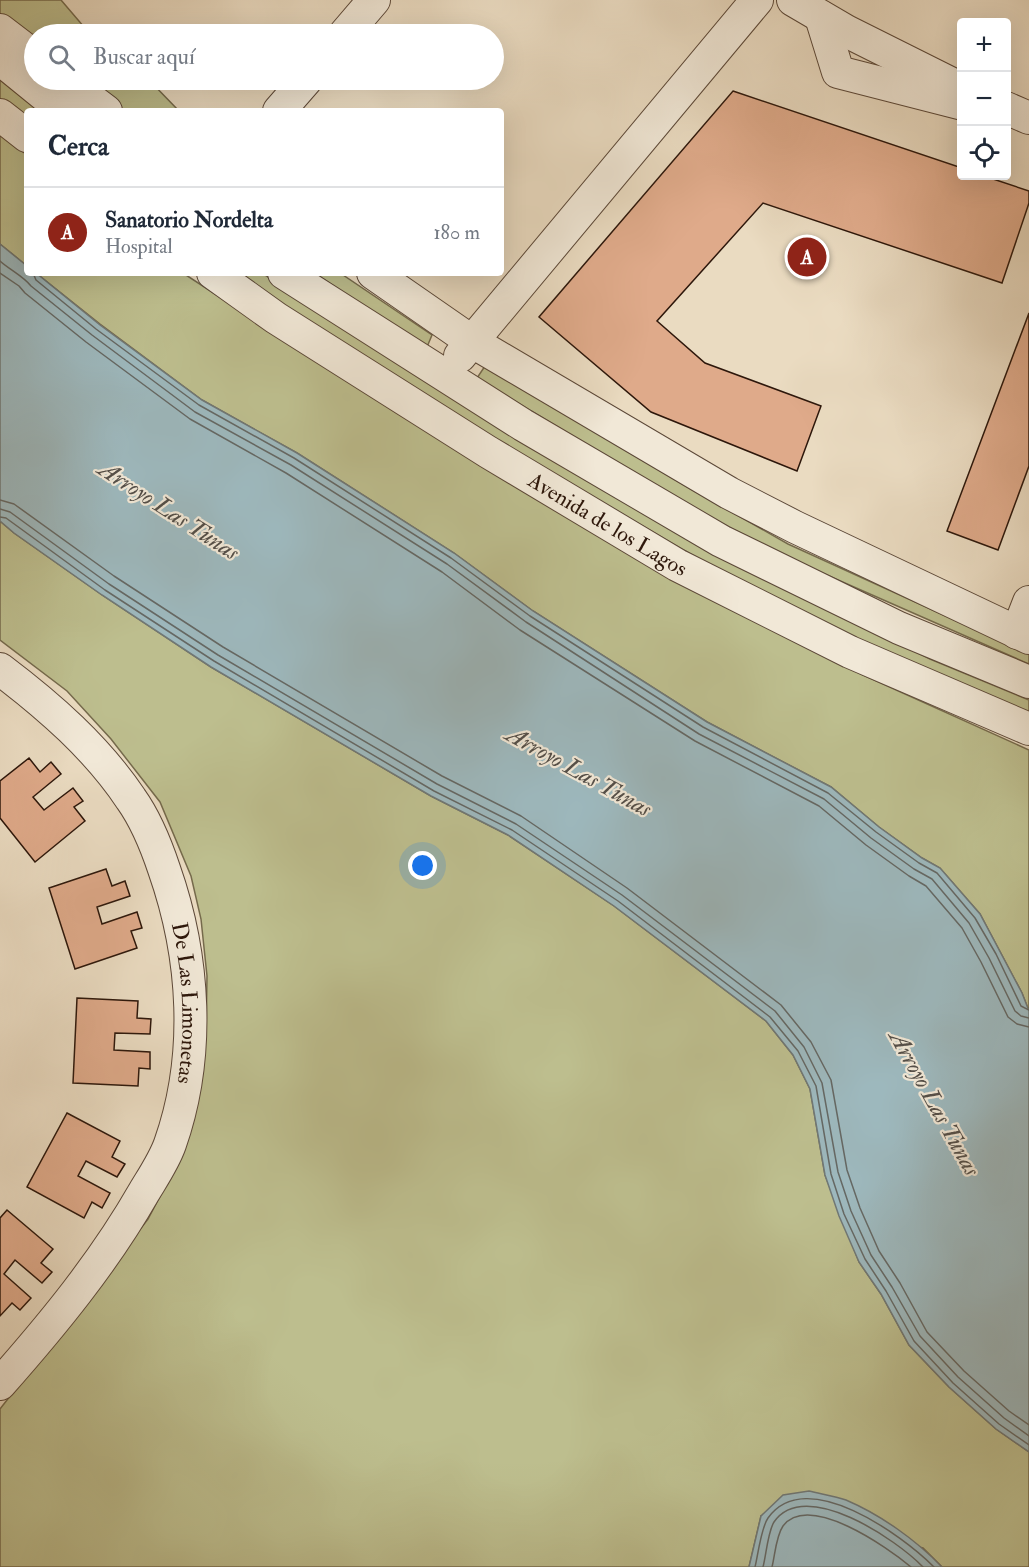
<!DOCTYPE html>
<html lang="es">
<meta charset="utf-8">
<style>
:root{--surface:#fff;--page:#f2f2f3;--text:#1f2937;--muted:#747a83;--line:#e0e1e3;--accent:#8f2418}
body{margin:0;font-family:"IM FELL Double Pica",serif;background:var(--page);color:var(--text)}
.controls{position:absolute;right:18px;top:18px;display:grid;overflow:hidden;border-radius:6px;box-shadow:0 6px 24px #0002}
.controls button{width:54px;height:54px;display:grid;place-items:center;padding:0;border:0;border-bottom:2px solid var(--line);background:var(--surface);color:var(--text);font:30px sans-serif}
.you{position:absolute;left:423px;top:866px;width:21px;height:21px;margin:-15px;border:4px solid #fff;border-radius:50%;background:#1a73e8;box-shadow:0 0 0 9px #1a73e833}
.badge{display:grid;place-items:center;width:39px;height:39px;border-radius:50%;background:var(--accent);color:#fff;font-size:20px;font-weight:700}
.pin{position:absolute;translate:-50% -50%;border:3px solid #fff;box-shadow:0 2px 6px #0006}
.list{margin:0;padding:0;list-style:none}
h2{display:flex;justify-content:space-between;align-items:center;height:78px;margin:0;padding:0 24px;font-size:26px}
h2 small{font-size:20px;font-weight:400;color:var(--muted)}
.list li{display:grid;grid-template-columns:39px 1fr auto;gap:18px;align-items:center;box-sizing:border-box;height:90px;padding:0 24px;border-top:2px solid var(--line)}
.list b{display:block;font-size:22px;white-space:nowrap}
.list p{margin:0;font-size:20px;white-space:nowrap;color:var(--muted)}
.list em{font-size:20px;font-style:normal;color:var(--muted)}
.icon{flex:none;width:33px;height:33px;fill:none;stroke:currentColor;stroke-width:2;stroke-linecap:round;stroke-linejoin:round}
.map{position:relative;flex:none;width:1029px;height:1567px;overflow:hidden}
.search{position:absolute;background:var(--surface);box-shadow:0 6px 24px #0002;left:24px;top:24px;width:480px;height:66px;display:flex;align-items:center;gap:15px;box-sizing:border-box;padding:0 21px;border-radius:33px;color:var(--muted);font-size:22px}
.panel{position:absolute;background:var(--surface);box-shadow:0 6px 24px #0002;left:24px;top:108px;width:480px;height:168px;border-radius:6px}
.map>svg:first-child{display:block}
.green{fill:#bdbe8e;stroke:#756a4c;stroke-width:1.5}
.water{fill:#9db8bd;stroke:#707876;stroke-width:1.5}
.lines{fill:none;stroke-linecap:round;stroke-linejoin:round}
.shore{stroke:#656864;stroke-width:1.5}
.building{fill:#dfaa8a;stroke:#2d170b;stroke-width:1.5}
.minor-casing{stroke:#5c4838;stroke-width:34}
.minor{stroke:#f1e8d7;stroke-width:32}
.labels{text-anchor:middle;stroke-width:4.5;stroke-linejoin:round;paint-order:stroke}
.street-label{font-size:22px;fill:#2d170b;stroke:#f1e8d7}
.water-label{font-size:24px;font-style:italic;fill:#544f49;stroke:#f1e8d7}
</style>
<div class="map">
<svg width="1029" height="1567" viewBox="0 0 1029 1567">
<rect width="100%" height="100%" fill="#eadbc1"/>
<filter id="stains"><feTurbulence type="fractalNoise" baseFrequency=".00333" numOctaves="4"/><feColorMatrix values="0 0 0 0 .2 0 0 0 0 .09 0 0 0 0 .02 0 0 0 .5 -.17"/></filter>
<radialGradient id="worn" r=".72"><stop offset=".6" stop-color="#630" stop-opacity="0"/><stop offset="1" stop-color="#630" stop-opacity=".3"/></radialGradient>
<!-- green -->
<g class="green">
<path d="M0,0H61L84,27L96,34H34V44L0,16Z"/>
<path d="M0,79L41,111H27V121L0,100Z"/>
<path d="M78,80H149L179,111H121Z"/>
<path d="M0,134L27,155V266L0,244Z"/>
<path d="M36,273H183L397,413L625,549L863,675L1029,750V1011L1022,993L980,914L940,868L922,858L879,827L831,787L707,722L533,611L454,553L297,453L202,400L100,324Z"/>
<path d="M235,273H262L403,364L744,566L930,659L1029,700V718L926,674L737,581L526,458L399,380Z"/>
<path d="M315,273H340L432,335L427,347L386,322Z"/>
<path d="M485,366L691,489L788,544L1029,654V664L788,558L683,503L477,378Z"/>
<path d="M0,521L14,533L102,595L211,667L431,796L508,835L614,906L766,1021L793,1055L810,1089L825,1175L859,1262L881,1294L909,1345L949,1387L996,1429L1029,1452V1567H942L923,1548L761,1516L749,1567H0V1409L148,1219L178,1162L195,1106L206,1035L207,976L201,919L191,876L160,802L111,739L67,691L0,640Z"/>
</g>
<!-- water -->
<g class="water">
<path d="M0,244L27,266V273H36L100,325L202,400L297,453L454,553L533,611L707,722L831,787L879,827L922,858L940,868L980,914L1022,993L1029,1011V1452L996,1429L949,1387L909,1345L881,1294L859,1262L839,1216L825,1175L810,1089L793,1055L766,1021L614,906L508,835L431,796L211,667L102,595L14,533L0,521Z"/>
<path d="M809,1491C821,1494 835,1496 846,1500C881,1515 916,1540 942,1567H749L761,1516L783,1495Z"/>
</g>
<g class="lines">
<!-- shore -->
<g class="shore">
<path d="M0,261C10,270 23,276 31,286L92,335L195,412L291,465L447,564L526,622L699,734L824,799L871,838L914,869L932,879L969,923L989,958L1015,1011L1021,1016L1029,1018"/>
<path d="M0,273L19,286L25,293L86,342L190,419L286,473L442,572L520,630L695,741L819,806L866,845L909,876L926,886L962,928L981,962L1008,1017L1017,1024L1029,1027"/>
<path d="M33,273L36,280L96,329L199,405L294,458L451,558L530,616L703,727L828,793L876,832L919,863L937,873L975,918L996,954L1021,1006L1029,1010"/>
<path d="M0,500L14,504L114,576L223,647L442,776L521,816L627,888L781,1005L811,1042L831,1080L847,1170L860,1208L879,1251L900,1283L927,1332L964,1371L1009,1411L1029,1425"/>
<path d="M0,509L10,512L109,584L218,655L437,784L516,824L622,895L775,1011L804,1047L822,1083L838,1172L851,1211L871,1255L892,1287L920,1336L958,1377L1004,1418L1029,1436"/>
<path d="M0,517L6,518L105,590L214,661L434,791L512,830L618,901L770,1017L798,1051L816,1086L831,1174L844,1214L865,1259L886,1291L914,1341L953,1383L999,1424L1029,1445"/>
<path d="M755,1567C758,1555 761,1528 768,1518C806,1465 902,1535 934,1567"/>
<path d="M763,1567C766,1556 768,1531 774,1522C805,1477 897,1540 923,1567"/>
<path d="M772,1567C775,1555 776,1536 783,1526C809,1492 887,1547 911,1567"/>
</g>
</g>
<!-- building -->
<g class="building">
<path d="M733,91L962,168V176H984L1029,191V203L1002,283L763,203L657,321L705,363L821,406L797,471L651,412L539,317Z"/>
<path d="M1029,313V466L998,550L947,531Z"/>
<path d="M29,758L40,772L51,762L61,774L33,797L44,810L73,788L83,801L74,807L85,821L35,862L0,818V781Z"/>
<path d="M106,869L112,886L125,881L130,896L97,907L102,924L137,912L142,928L131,931L137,948L75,969L49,888Z"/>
<path d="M77,998L138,1001L137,1018L151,1019L150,1034L115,1033L114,1050L150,1052V1069L139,1068L138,1086L73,1083Z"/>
<path d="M67,1113L120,1141L112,1157L125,1164L117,1177L86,1161L78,1176L110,1193L102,1208L92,1202L84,1218L27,1187Z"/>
<path d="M7,1210L53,1249L41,1263L52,1272L42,1283L15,1260L4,1274L31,1298L20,1310L12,1303L0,1316V1218Z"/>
</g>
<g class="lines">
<defs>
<g id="minor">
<path d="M793,0L846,31L962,89"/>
<path d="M821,17L838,72L959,103"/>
<path d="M0,30L34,56"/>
<path d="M345,34L374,0"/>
<path d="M0,59L64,111"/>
<path d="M65,80L106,111"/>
<path d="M1006,108L1029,118"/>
<path d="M279,111L306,80"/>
<path d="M0,115L27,136"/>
<path id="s1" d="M213,273L276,318L488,452L677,565L850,652L1029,729"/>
<path d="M284,273L523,425L721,541L899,628L1029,682"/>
<path d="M373,273L471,341L729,493L795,527L1029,638"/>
<path d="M460,356L757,0"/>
<path d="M1017,633L1029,602"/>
<path id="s2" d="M0,669C49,706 97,748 131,799C146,820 156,845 164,869C195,957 201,1056 170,1144C164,1161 153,1177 144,1192C104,1262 53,1324 0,1384"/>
</g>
</defs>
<!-- minor casing -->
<use href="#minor" class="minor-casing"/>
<!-- minor -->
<use href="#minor" class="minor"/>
</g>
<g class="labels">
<!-- street labels -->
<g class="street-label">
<text dy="8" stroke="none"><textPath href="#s1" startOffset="468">Avenida de los Lagos</textPath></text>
<text dy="8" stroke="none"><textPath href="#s2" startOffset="400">De Las Limonetas</textPath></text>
</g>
<!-- water labels -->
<g class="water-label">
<text transform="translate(169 510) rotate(33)" y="8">Arroyo Las Tunas</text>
<text transform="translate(579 771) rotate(29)" y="8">Arroyo Las Tunas</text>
<text transform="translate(935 1103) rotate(61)" y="8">Arroyo Las Tunas</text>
</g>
</g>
<rect width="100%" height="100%" filter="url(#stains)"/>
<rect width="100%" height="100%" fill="url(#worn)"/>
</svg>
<div class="controls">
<button>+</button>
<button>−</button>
<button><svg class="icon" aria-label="locate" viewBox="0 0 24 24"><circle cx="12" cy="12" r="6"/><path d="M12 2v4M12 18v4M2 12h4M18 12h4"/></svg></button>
</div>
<div class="you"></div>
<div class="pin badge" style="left:807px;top:257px">A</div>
<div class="search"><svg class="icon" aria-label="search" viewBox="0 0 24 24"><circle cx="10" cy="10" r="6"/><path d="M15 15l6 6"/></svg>Buscar aquí</div>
<section class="panel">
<h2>Cerca<small></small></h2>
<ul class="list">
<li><span class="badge">A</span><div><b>Sanatorio Nordelta</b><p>Hospital</p></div><em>180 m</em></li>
</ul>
</section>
</div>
